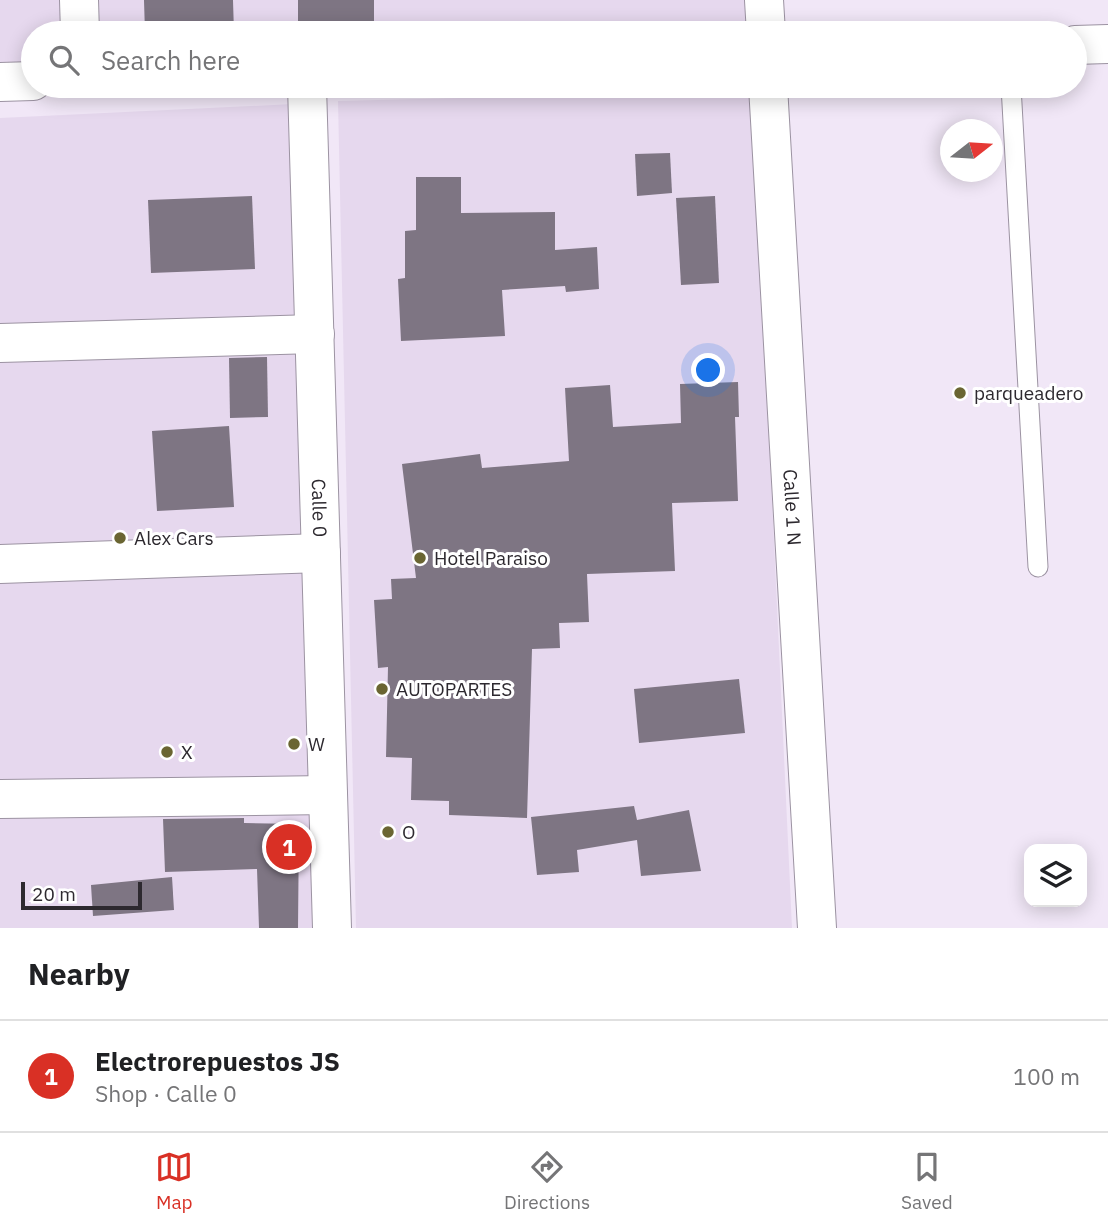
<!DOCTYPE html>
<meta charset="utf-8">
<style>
:root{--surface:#fff;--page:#f6f6f6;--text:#202124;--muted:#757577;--line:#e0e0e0;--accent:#d93025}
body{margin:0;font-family:"IBM Plex Sans",sans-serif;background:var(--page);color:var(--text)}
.controls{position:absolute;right:21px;bottom:21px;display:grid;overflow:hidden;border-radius:14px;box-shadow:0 4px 18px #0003}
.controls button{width:63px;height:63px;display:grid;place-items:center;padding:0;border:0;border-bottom:2px solid var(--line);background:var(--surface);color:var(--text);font:35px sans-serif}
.compass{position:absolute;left:940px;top:119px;width:63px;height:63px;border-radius:50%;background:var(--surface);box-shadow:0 4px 18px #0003;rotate:73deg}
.scale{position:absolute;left:21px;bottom:18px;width:121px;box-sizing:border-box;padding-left:7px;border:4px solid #2d292f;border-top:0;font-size:19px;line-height:24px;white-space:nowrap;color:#2d292f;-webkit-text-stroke:5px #fff;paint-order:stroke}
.you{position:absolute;left:709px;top:371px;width:24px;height:24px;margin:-18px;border:5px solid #fff;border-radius:50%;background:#1a73e8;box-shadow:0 0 0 10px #1a73e833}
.badge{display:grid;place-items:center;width:46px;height:46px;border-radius:50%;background:var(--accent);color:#fff;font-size:23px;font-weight:700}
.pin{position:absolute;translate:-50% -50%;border:4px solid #fff;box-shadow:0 2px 7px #0006}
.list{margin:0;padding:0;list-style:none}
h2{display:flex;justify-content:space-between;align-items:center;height:91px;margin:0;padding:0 28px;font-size:30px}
h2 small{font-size:23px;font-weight:400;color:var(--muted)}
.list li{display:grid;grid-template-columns:46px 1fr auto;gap:21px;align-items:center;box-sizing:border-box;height:112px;padding:0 28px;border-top:2px solid var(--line)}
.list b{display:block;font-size:26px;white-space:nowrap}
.list p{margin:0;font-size:23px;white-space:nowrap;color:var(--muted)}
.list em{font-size:23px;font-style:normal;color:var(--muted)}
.icon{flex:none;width:38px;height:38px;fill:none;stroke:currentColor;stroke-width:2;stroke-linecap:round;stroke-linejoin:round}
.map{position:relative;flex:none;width:1108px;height:928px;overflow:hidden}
.search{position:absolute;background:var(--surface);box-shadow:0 4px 18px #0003;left:21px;right:21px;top:21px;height:77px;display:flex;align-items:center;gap:18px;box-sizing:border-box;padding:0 24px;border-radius:38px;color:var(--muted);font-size:26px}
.sheet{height:203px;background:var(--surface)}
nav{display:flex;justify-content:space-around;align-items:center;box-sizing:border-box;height:98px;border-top:2px solid var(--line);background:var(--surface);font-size:19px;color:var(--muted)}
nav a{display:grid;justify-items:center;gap:4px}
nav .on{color:var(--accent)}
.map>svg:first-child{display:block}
.built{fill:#e6d8ee}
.building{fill:#7e7583}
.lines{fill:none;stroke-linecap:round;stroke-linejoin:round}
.service-casing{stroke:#9c93a2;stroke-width:21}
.minor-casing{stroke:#9c93a2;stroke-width:40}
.service{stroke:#fff;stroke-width:19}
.minor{stroke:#fff;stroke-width:38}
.poi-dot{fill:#6a6532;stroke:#fff;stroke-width:2.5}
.labels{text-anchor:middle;stroke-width:6;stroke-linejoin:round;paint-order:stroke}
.poi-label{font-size:19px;fill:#2d292f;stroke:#fff;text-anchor:start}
.street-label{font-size:19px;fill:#2d292f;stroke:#fff}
</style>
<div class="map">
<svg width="1108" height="928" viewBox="0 0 1108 928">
<rect width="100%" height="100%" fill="#f1e7f7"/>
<!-- built -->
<g class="built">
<path d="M0,0H63V33H33V69L0,70Z"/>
<path d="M93,0H754L755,33H93Z"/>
<path d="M753,91L792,928H356L338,101Z"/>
<path d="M294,104L321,928H0V118Z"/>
</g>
<!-- building -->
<g class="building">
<path d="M144,0H233L234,33H145Z"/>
<rect x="298" y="0" width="76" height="33"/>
<path d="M670,153L672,193L637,196L635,154Z"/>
<path d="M416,177H461V213L555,212V250L597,247L599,289L566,292L565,286L502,290L505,336L401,341L398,279L405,278V231L416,230Z"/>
<path d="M252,196L255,269L151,273L148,200Z"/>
<path d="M715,196L719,283L681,285L676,198Z"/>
<path d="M267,357L268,417L230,418L229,358Z"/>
<path d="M738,382L739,417H735L738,501L672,503L675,571L587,574L589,622L559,623L560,648L532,649L527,818L449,815V801L411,800L412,758L386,757L388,667L378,668L374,600L392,599L391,579L416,578L402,464L480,454L482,468L569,461L565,388L610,385L613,427L681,423L680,384Z"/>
<path d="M229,426L234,507L157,511L152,431Z"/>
<path d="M739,679L745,733L639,743L634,689Z"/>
<path d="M634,806L637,820L689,810L701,871L641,876L637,840L577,850L579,872L537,875L531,817Z"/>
<path d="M244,818V823L299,824L298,928H259L257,869L165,872L163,819Z"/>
<path d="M172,877L174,910L93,916L91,885Z"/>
</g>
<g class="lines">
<defs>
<path id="service" d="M1011,86L1038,567"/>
<g id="minor">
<path d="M79,0L80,33"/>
<path d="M764,0L766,33"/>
<path d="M1075,45L1108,44"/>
<path d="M0,82L33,81"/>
<path id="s1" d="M307,86L332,928"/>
<path id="s2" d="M768,86L817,928"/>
<path d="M0,343L315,334"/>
<path d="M0,564L321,553"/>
<path d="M0,799L328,795"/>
</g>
</defs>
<!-- service casing -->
<use href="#service" class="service-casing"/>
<!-- minor casing -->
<use href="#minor" class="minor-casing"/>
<!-- service -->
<use href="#service" class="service"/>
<!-- minor -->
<use href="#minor" class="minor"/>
</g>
<!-- markers -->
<g class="poi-dot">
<circle cx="960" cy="393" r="7"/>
<circle cx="120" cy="538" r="7"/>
<circle cx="420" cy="558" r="7"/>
<circle cx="382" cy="689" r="7"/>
<circle cx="294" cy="744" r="7"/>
<circle cx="167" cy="752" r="7"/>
<circle cx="388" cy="832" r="7"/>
</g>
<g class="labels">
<!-- poi labels -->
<g class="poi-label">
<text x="974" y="400">parqueadero</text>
<text x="134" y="545">Alex Cars</text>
<text x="434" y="565">Hotel Paraiso</text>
<text x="396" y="696">AUTOPARTES</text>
<text x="308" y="751">W</text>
<text x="181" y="759">X</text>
<text x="402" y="839">O</text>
</g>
<!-- street labels -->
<g class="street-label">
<text dy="7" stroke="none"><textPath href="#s1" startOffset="422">Calle 0</textPath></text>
<text dy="7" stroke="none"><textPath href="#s2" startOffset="422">Calle 1 N</textPath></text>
</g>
</g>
</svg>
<div class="controls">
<button><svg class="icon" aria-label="layers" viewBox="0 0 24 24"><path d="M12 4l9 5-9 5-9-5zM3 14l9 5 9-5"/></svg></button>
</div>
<svg class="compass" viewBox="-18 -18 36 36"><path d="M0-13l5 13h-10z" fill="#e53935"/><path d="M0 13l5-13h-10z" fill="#757577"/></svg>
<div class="scale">20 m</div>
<div class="you"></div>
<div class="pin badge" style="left:289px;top:847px">1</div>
<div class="search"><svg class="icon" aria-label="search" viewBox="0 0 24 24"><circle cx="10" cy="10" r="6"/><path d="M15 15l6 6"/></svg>Search here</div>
</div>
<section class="sheet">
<h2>Nearby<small></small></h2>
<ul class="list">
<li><span class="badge">1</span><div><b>Electrorepuestos JS</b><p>Shop · Calle 0</p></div><em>100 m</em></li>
</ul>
</section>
<nav>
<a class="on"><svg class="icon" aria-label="map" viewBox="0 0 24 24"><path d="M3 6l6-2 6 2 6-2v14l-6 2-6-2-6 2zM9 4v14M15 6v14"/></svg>Map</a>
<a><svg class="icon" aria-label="directions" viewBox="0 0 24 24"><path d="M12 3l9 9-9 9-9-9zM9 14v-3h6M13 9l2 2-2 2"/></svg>Directions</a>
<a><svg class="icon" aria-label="saved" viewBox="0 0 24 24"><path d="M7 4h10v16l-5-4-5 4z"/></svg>Saved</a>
</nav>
